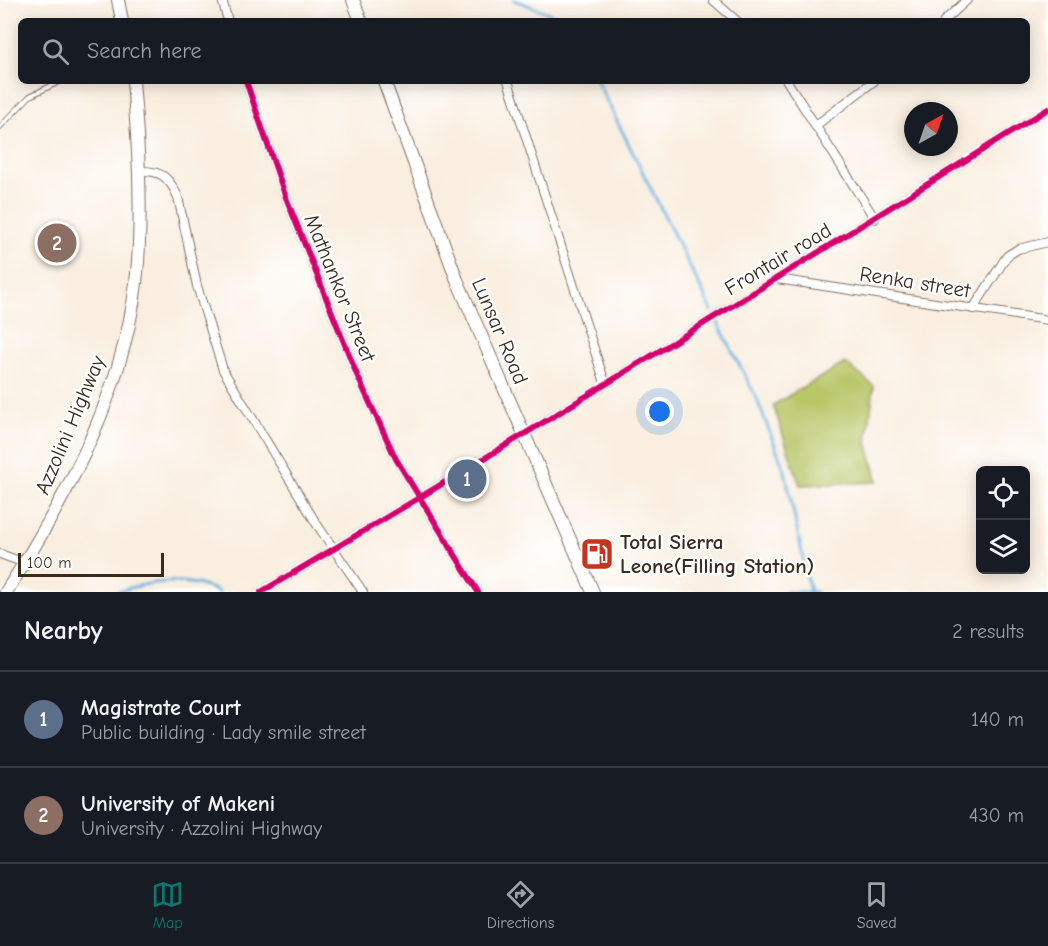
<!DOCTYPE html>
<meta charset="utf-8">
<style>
:root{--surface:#171b24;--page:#242831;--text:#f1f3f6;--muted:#9ea1a6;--line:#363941;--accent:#0f766e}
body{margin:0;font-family:"Comic Neue",sans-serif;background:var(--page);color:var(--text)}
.controls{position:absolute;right:18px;bottom:18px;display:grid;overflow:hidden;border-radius:9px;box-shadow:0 3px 15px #0003}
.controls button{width:54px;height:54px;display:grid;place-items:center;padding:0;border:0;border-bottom:2px solid var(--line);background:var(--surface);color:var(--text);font:30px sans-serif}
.compass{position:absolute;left:904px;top:102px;width:54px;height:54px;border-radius:50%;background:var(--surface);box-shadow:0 3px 15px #0003;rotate:40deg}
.scale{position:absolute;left:18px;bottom:15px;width:146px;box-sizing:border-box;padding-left:6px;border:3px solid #3b2a1e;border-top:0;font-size:16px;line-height:21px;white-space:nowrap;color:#3b2a1e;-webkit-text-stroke:4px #fff;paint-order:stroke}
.you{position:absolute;left:660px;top:412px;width:21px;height:21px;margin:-15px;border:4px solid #fff;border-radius:50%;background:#1a73e8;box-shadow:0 0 0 9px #1a73e833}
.badge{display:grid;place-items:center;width:39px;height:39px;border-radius:50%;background:var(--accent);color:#fff;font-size:20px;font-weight:700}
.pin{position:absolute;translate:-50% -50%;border:3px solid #fff;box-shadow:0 2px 6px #0006}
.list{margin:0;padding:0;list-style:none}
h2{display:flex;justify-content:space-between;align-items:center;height:78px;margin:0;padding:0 24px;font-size:26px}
h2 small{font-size:20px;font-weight:400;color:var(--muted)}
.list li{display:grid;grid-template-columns:39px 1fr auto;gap:18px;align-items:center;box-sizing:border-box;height:96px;padding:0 24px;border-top:2px solid var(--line)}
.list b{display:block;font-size:22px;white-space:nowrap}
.list p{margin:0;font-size:20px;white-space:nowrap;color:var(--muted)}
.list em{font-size:20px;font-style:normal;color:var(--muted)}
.icon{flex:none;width:33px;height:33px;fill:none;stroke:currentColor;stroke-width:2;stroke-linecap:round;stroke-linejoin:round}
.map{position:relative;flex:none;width:1048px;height:592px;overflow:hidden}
.search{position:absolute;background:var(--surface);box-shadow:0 3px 15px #0003;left:18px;right:18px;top:18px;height:66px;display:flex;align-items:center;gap:15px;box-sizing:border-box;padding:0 21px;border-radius:9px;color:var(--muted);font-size:22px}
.sheet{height:270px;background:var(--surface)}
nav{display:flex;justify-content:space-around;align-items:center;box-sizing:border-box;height:84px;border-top:2px solid var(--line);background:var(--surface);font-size:16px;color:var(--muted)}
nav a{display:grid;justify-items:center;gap:3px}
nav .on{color:var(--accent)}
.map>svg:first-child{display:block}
.green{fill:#b8c668;stroke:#7a7843;stroke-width:1.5}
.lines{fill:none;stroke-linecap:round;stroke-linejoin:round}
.stream{stroke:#65b0de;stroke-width:3}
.lane-casing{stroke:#7e6f62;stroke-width:6}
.street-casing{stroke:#7e6f62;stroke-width:10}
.primary-casing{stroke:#7e6f62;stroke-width:14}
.lane{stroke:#fff;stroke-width:4}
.street{stroke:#fff;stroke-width:8}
.primary{stroke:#fff;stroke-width:12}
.cycleway-casing{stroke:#fff;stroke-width:10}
.cycleway{stroke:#d6006c;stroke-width:6}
.labels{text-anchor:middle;stroke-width:5;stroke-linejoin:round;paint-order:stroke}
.street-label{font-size:21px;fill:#3b2a1e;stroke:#fff}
.poi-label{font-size:21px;font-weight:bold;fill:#3b2a1e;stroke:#fff;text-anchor:start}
</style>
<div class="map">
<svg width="1048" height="592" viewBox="0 0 1048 592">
<rect width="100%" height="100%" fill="#fff"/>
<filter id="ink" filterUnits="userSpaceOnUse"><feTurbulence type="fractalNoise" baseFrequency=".0167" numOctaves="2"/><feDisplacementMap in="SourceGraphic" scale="12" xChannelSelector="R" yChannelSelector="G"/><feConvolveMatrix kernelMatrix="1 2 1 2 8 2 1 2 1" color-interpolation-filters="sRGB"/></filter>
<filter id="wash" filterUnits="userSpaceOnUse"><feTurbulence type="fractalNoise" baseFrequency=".008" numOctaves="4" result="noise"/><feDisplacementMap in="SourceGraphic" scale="24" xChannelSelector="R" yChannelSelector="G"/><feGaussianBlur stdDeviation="1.35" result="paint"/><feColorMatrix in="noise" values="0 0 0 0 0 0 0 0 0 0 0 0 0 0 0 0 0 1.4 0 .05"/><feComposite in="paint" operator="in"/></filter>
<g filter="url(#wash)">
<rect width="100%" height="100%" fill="#f9eedf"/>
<!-- green -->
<path class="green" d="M845,363L874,386L867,442L878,482L800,485L773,405Z"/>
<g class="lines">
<!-- stream -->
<g class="stream">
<path d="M514,0L549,13L557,21"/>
<path d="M597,81L712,311"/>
<path d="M717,321L756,397L785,471L810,592"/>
<path d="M117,592C149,581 188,576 219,592"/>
<path d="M786,592H816"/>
</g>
</g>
</g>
<g filter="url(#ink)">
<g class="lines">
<defs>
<path id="lane" d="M0,127L30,96L61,81"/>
<g id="street">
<path d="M222,0L228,21"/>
<path d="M713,0L737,21"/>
<path d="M944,21L967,0"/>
<path d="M246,81L285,195L357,375L396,459L478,592"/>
<path d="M508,81L605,383"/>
<path d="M787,81L875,219"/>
<path d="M815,126L874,81"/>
<path d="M139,171C161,170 169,177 178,197L197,286L223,370L316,523L363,592"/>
<path d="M777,279L1048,320"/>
<path d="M973,309L1007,256L1018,249L1048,242"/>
<path d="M0,554L25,563"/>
<path d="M261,592C526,436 787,272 1048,109"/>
</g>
<g id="primary">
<path d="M118,0L122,21"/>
<path d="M353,0L361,21"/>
<path d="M384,81L457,280L593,592"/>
<path d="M6,592C69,494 130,381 138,262C142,202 138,141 133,81"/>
</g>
</defs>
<!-- lane casing -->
<use href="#lane" class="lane-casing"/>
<!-- street casing -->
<use href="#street" class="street-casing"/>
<!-- primary casing -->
<use href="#primary" class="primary-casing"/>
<!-- lane -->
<use href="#lane" class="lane"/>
<!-- street -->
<use href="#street" class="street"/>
<!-- primary -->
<use href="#primary" class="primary"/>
<defs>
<g id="cycleway">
<path d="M246,81L285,195L357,375L396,459L478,592"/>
<path d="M261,592C526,436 787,272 1048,109"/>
</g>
</defs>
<!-- cycleway casing -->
<use href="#cycleway" class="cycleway-casing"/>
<!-- cycleway -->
<use href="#cycleway" class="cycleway"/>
</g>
</g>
<!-- icons -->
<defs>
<symbol id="fuel-square" viewBox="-11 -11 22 22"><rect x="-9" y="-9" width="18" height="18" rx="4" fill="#c8321e" stroke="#fff"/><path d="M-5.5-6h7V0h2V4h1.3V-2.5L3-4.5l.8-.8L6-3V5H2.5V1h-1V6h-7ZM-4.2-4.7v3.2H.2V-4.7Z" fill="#fff"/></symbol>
</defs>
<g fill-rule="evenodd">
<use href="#fuel-square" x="578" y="535" width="38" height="38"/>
</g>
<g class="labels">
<!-- street labels -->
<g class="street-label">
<text transform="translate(778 259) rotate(-31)" y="7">Frontair road</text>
<text transform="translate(915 282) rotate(9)" y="7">Renka street</text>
<text transform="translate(340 288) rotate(68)" y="7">Mathankor Street</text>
<text transform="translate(500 331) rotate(67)" y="7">Lunsar Road</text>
<text transform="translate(70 425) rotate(-67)" y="7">Azzolini Highway</text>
</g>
<!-- poi labels -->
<g class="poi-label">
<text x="620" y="549">Total Sierra<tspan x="620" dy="24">Leone(Filling Station)</tspan></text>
</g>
</g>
</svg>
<div class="controls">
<button><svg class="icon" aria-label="locate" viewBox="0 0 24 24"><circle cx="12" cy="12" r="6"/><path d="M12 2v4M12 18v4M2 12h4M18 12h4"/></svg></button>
<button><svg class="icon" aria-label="layers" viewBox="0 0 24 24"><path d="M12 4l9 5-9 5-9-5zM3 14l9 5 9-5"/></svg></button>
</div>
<svg class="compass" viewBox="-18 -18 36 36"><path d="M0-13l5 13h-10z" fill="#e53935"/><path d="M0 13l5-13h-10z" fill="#9ea1a6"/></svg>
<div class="scale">100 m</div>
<div class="you"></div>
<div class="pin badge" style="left:467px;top:479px;background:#5c6f8a">1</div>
<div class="pin badge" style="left:57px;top:243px;background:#8d6e63">2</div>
<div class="search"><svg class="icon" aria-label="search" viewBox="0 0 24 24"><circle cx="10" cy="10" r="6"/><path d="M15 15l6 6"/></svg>Search here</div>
</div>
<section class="sheet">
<h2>Nearby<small>2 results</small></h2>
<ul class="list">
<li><span class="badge" style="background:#5c6f8a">1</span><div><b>Magistrate Court</b><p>Public building · Lady smile street</p></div><em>140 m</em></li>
<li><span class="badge" style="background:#8d6e63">2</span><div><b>University of Makeni</b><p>University · Azzolini Highway</p></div><em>430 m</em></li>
</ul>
</section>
<nav>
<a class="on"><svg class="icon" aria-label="map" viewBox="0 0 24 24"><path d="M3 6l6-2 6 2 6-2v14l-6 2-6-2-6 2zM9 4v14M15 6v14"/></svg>Map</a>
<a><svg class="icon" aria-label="directions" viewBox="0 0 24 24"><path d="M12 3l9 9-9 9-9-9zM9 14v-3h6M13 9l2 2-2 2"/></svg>Directions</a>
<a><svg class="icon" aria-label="saved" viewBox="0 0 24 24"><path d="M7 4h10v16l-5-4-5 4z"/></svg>Saved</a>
</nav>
